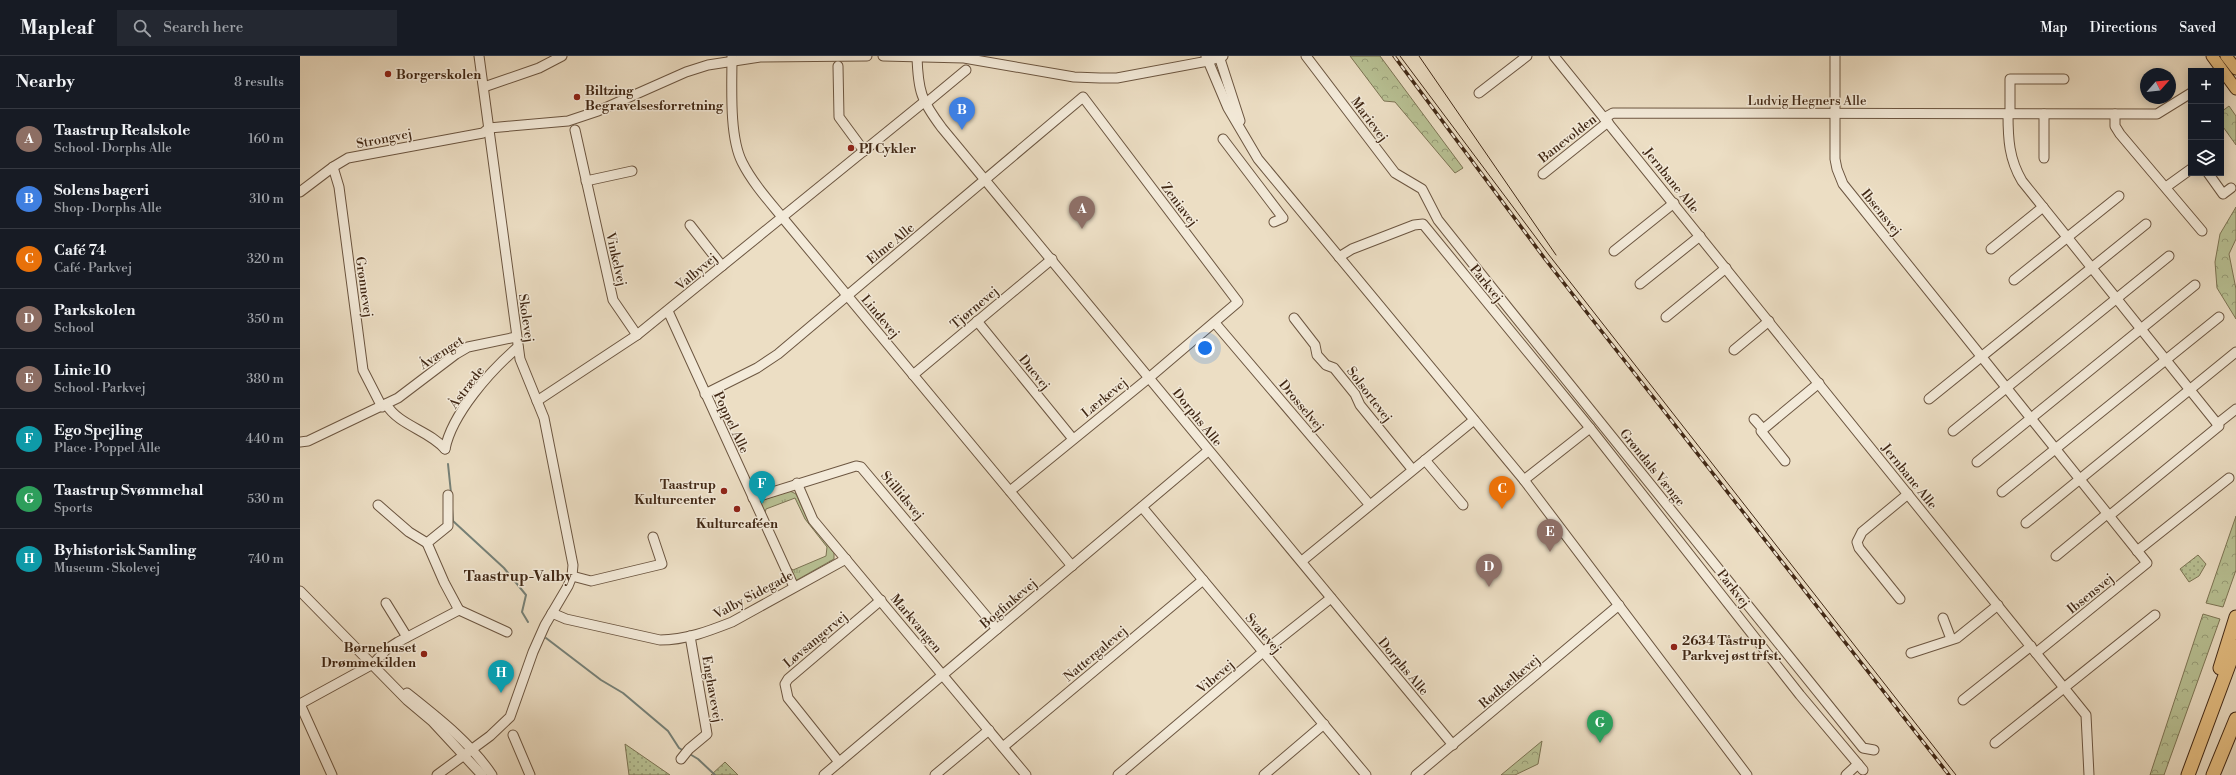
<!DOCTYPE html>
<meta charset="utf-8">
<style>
:root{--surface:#171b24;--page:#242831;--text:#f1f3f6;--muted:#9ea1a6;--line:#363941;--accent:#c59692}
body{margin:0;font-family:"Libre Bodoni",serif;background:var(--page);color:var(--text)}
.controls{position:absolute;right:12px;top:12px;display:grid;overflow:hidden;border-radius:0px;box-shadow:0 2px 10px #0003}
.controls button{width:36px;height:36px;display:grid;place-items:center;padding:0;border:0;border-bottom:1px solid var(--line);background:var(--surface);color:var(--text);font:20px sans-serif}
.compass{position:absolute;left:1840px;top:12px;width:36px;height:36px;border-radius:50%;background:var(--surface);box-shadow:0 2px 10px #0003;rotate:63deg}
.you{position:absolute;left:905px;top:292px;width:14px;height:14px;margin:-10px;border:3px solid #fff;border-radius:50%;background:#1a73e8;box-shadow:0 0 0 6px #1a73e833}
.badge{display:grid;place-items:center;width:26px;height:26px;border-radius:50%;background:var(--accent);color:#fff;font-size:13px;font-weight:700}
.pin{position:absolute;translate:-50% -33px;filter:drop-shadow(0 1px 2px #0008)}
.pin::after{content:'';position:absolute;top:21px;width:14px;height:12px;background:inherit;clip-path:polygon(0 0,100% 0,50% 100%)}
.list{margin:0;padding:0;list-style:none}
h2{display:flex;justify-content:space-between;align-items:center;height:52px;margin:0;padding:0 16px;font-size:17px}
h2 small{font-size:13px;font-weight:400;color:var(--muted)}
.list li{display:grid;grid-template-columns:26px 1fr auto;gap:12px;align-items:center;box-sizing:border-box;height:60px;padding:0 16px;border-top:1px solid var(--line)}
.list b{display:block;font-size:15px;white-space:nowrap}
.list p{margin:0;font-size:13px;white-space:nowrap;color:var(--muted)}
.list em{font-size:13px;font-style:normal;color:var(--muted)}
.icon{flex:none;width:22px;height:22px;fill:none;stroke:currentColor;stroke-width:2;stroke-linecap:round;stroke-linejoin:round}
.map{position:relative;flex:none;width:1936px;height:719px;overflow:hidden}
header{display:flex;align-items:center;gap:24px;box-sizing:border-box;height:56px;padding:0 20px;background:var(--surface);border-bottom:1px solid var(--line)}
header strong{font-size:19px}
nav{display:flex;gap:22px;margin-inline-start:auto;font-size:14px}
.search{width:280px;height:36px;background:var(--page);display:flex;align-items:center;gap:10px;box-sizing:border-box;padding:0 14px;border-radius:0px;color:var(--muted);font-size:15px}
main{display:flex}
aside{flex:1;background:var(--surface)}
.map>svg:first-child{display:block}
.grass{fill:url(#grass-tufts);stroke:#7c7454}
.forest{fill:url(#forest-crowns);stroke:#7c7454}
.park{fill:url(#park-dots);stroke:#7c7454}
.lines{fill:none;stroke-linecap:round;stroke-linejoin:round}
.stream{stroke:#768077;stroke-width:2}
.minor-casing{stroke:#6c5641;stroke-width:11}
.major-casing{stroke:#412815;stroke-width:13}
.highway-casing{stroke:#412815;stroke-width:15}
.minor{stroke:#f3ead9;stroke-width:9}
.major{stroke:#e6bf82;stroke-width:11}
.highway{stroke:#e6bf82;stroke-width:13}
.tram{stroke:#412815;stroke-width:1}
.rail-casing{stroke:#412815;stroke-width:3.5}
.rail{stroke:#f3ead9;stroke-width:2;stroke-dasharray:6;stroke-linecap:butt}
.poi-dot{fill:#8f2418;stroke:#f3ead9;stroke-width:1.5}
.labels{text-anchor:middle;stroke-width:3;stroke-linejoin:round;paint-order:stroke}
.poi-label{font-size:13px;font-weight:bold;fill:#412815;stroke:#f3ead9;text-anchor:start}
.street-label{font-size:13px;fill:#412815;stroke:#f3ead9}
.quarter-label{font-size:15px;font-weight:bold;fill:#412815;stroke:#f3ead9}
</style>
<header>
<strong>Mapleaf</strong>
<div class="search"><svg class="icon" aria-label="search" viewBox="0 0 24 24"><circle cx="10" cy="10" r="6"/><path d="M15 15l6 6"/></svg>Search here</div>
<nav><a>Map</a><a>Directions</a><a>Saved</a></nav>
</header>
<main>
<aside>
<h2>Nearby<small>8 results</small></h2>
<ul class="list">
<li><span class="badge" style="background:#8d6e63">A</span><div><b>Taastrup Realskole</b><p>School · Dorphs Alle</p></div><em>160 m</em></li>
<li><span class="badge" style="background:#3f7fe0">B</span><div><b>Solens bageri</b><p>Shop · Dorphs Alle</p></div><em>310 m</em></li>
<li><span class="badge" style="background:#e8710a">C</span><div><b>Café 74</b><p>Café · Parkvej</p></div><em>320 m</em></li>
<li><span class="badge" style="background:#8d6e63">D</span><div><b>Parkskolen</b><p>School</p></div><em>350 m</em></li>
<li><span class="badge" style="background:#8d6e63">E</span><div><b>Linie 10</b><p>School · Parkvej</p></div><em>380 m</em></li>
<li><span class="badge" style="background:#0f9aa8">F</span><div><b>Ego Spejling</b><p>Place · Poppel Alle</p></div><em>440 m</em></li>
<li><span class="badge" style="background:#2e9e5b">G</span><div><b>Taastrup Svømmehal</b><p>Sports</p></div><em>530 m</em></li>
<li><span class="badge" style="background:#0f9aa8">H</span><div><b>Byhistorisk Samling</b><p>Museum · Skolevej</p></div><em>740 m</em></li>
</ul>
</aside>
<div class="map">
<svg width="1936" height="719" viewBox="0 0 1936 719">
<defs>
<pattern id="grass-tufts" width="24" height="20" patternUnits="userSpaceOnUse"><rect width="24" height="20" fill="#b8c194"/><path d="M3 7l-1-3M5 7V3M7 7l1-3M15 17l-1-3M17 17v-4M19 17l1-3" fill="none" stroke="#979d78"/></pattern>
<pattern id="forest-crowns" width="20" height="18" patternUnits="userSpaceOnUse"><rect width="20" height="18" fill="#b8c194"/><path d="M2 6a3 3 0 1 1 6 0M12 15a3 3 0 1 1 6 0" fill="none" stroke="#979d78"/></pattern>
<pattern id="park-dots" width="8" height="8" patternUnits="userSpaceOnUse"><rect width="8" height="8" fill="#b8c194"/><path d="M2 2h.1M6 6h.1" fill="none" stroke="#979d78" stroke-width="1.8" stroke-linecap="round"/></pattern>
</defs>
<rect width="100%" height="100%" fill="#ecdec4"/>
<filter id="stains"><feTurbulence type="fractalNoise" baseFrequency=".005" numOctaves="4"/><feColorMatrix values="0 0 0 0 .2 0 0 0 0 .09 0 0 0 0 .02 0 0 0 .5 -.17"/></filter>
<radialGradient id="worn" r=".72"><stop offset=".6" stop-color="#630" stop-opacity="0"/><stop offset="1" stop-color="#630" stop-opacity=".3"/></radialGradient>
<!-- grass -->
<path class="grass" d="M490,435L496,438L508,464L534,497V503L495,525L489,511L493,514L526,500L527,491L505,463L495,442L466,453L465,457L460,445Z"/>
<!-- forest -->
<g class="forest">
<path d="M1050,0H1080L1163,112L1155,117L1095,46L1084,45Z"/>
<path d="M1929,50L1936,60V89L1921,68V56Z"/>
<path d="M1936,151V183L1929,198L1936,233V263L1917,232L1915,206L1920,178Z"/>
<path d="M1936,460V514L1923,551L1906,547Z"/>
<path d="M1903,558L1920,563L1864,719H1850Z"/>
<path d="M1242,685L1238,708L1215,719H1201Z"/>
</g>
<!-- park -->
<g class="park">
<path d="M1898,499L1906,508L1899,520L1889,526L1880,513Z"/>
<path d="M325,688L370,719H329Z"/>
<path d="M425,706L438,719H411Z"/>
</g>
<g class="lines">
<!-- stream -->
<g class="stream">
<path d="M148,408L151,437"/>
<path d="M152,453L153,465L204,512L226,539L222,556L228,566"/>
<path d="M246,582L301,624L323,637L368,675L379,692L384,695"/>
<path d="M388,697L398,703L415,719"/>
</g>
<defs>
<g id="minor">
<path d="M432,0C432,30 429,80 442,106C452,126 468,144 482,161L772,510"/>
<path d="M583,0L664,2L774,21L800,22H817L908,5L923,0"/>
<path d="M617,0C618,35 621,44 642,72L1153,689"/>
<path d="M906,0L928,52L958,103L1224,424L1447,719"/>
<path d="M919,0L940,65"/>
<path d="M1006,0L1095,117L1122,133L1138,164L1209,253L1563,692L1574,694"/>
<path d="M1254,0L1786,659L1789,719"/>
<path d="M1535,0V103L1537,113L1543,128L1847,507L1736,597"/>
<path d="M538,10L539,61L564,95"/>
<path d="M184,31L239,12L262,0"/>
<path d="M1179,37L1227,0"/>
<path d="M625,48L666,14"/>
<path d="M1708,58C1708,83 1709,103 1722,125L1919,370L1809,460"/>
<path d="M1710,58V23H1764"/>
<path d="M1815,58V70L1820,78L1902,175"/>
<path d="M1304,62L1313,57L1857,58L1891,37"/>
<path d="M275,74L313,244L337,279"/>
<path d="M923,83L983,162L974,166"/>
<path d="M1744,102V58"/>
<path d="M33,111L39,131L63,314L82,351"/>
<path d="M1908,117L1923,138L1931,132"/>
<path d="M1243,118L1308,66"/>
<path d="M286,125L332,115"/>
<path d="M1866,131L1891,113"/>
<path d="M0,136L33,111L48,102L183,77L189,72L268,65L298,55L386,16L408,9L460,1L567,0"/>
<path d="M390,169L422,210"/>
<path d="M1691,193L1743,151"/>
<path d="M1314,195L1374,147"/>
<path d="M1039,201L1052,193L1114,169L1123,168L1290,372L1500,639L1563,714"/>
<path d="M1714,224L1819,140"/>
<path d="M1340,228L1400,180"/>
<path d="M368,255L494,531"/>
<path d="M1366,261L1426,212"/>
<path d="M994,262L1015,289L1017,299L1026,309L1034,312L1055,338L1060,349L1112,413"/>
<path d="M677,265L773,383"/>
<path d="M915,267L1069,448"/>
<path d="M1434,294L1469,265"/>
<path d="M613,319L752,203"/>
<path d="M405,338L457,312L478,298L783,41L938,246L850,321L710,435"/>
<path d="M1629,343L1846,168"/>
<path d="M237,345L337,279L624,46"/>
<path d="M86,348C99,370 129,374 145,393"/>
<path d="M1454,363L1463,373"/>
<path d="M1917,368L1936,353"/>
<path d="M1653,375L1869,200"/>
<path d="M0,386L8,385L98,342L156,298L168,291L216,281"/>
<path d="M145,393C152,358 190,315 218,291"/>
<path d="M1125,404L1163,449"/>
<path d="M1485,405L1461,375L1519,327"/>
<path d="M1677,406L1895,229"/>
<path d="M1224,424L1290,372"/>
<path d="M497,427L513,464L726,719"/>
<path d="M1702,436L1919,261"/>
<path d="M148,439V470L127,487L144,526L159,554"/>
<path d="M453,442L556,410L561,411L697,573"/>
<path d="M78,449L109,476L127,487"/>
<path d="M842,451L1066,719"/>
<path d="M1726,467L1936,296"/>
<path d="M1837,495L1929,422"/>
<path d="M1756,500L1807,458"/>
<path d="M1002,505L1174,364"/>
<path d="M272,520L291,525L362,508L353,481"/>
<path d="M0,535L107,644L132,665L182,719"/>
<path d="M1600,543L1559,492L1557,486L1562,476L1608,438"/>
<path d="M86,547L107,581"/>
<path d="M252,557L266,563L360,584C386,584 409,575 432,566L546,503"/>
<path d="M1643,562L1651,583"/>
<path d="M1611,597L1657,582L1698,549"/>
<path d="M107,637C137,661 170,686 192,719"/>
<path d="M1663,644L1731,590"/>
<path d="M0,648L73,608L87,593L98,586L159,554L207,576"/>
<path d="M0,648L32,719"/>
<path d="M213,679L230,719"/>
<path d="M1695,687L1855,559"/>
<path d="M703,691L903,524"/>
<path d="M381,703L389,693L407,678L390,580"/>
<path d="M539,706L488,642L485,628L488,623L581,544"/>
<path d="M137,719L190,680L210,661L233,596L245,569L268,530L272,520L273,509L244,362L220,303L179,0"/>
<path d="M524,719L908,395"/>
<path d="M635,719L689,674"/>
<path d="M818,719L963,596L1031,542"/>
<path d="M964,719L1024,668"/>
<path d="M1116,719L1319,549"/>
<path d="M1546,719L1558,708"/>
</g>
<g id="major">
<path d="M1912,0L1936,33"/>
<path d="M1926,0L1936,13"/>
</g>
<g id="highway">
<path d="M1920,612L1936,561"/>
<path d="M1888,719L1936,590"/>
<path d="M1913,719L1936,663"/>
</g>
</defs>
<!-- minor casing -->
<use href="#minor" class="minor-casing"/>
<!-- major casing -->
<use href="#major" class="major-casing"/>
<!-- highway casing -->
<use href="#highway" class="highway-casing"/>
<!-- minor -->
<use href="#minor" class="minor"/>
<!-- major -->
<use href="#major" class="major"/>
<!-- highway -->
<use href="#highway" class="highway"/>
<!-- tram -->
<g class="tram">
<path d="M1100,0L1249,199L1656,719"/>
<path d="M1119,0L1256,199"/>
</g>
<defs>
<path id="rail" d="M1094,0L1245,203L1649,719"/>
</defs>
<!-- rail casing -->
<use href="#rail" class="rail-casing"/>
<!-- rail -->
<use href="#rail" class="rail"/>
</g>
<!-- markers -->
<g class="poi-dot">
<circle cx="88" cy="18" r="4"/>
<circle cx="277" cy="41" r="4"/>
<circle cx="551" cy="92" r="4"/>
<circle cx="424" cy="435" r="4"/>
<circle cx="437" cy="453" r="4"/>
<circle cx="1374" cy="591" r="4"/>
<circle cx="124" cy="598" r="4"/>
</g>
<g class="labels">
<!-- poi labels -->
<g class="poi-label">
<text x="96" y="23">Borgerskolen</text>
<text x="285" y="39">Biltzing<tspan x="285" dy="15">Begravelsesforretning</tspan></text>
<text x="559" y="97">PJ Cykler</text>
<text x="416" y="433" text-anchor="end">Taastrup<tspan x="416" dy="15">Kulturcenter</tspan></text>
<text x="437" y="472" text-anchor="middle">Kulturcaféen</text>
<text x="1382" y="589">2634 Tåstrup<tspan x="1382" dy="15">Parkvej øst trfst.</tspan></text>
<text x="116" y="596" text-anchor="end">Børnehuset<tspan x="116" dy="15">Drømmekilden</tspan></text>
</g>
<!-- street labels -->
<g class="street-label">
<text x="1507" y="49">Ludvig Hegners Alle</text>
<text transform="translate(1070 63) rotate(53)" y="5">Marievej</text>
<text transform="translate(84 82) rotate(-11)" y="5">Strongvej</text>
<text transform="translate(1267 82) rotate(-38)" y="5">Banevolden</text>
<text transform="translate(1372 124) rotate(51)" y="5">Jernbane Alle</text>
<text transform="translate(880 148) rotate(53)" y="5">Zeniavej</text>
<text transform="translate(1582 156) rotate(51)" y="5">Ibsensvej</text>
<text transform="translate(590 187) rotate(-39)" y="5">Elme Alle</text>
<text transform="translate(317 203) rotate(77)" y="5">Vinkelvej</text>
<text transform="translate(396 215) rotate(-40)" y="5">Valbyvej</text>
<text transform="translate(1187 227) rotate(51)" y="5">Parkvej</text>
<text transform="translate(65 231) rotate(82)" y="5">Grønnevej</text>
<text transform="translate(674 251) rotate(-40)" y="5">Tjørnevej</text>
<text transform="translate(581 260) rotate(50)" y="5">Lindevej</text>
<text transform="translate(227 262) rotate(82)" y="5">Skolevej</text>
<text transform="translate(141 296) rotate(-33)" y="5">Åvænget</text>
<text transform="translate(735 316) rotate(51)" y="5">Duevej</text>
<text transform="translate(166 331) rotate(-53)" y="5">Åstræde</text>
<text transform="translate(1070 338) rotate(53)" y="5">Solsortevej</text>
<text transform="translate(804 341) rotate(-39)" y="5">Lærkevej</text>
<text transform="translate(1002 349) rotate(50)" y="5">Drosselvej</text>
<text transform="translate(898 361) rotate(51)" y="5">Dorphs Alle</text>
<text transform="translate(432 366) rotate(65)" y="5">Poppel Alle</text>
<text transform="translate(1353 411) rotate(51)" y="5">Grøndals Vænge</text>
<text transform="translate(1610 420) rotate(51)" y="5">Jernbane Alle</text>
<text transform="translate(603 439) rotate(50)" y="5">Stillidsvej</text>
<text transform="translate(1434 532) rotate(52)" y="5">Parkvej</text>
<text transform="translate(1790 537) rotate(-39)" y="5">Ibsensvej</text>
<text transform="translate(453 538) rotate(-28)" y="5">Valby Sidegade</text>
<text transform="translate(708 547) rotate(-40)" y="5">Bogfinkevej</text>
<text transform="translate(617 567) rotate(50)" y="5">Markvangen</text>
<text transform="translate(964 577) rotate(50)" y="5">Svalevej</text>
<text transform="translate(515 583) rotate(-40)" y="5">Løvsangervej</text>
<text transform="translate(795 597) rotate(-40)" y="5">Nattergalevej</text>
<text transform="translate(1104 610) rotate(50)" y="5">Dorphs Alle</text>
<text transform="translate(915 620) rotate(-40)" y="5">Vibevej</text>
<text transform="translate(1209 625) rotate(-40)" y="5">Rødkælkevej</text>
<text transform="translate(413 633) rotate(80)" y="5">Enghavevej</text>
</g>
<!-- quarter labels -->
<g class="quarter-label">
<text x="218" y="525">Taastrup-Valby</text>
</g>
</g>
<rect width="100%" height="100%" filter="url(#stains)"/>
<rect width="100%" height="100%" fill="url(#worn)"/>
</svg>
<div class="controls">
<button>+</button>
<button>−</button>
<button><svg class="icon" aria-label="layers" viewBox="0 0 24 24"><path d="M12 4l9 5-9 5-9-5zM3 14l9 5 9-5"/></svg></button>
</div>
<svg class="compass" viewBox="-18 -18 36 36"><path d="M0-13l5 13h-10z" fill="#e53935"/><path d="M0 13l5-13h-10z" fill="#9ea1a6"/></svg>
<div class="you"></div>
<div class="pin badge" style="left:782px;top:173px;background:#8d6e63">A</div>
<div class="pin badge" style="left:662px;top:74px;background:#3f7fe0">B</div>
<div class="pin badge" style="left:1202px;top:453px;background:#e8710a">C</div>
<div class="pin badge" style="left:1189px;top:531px;background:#8d6e63">D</div>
<div class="pin badge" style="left:1250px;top:496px;background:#8d6e63">E</div>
<div class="pin badge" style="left:462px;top:448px;background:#0f9aa8">F</div>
<div class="pin badge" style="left:1300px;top:687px;background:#2e9e5b">G</div>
<div class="pin badge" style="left:201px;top:637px;background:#0f9aa8">H</div>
</div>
</main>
